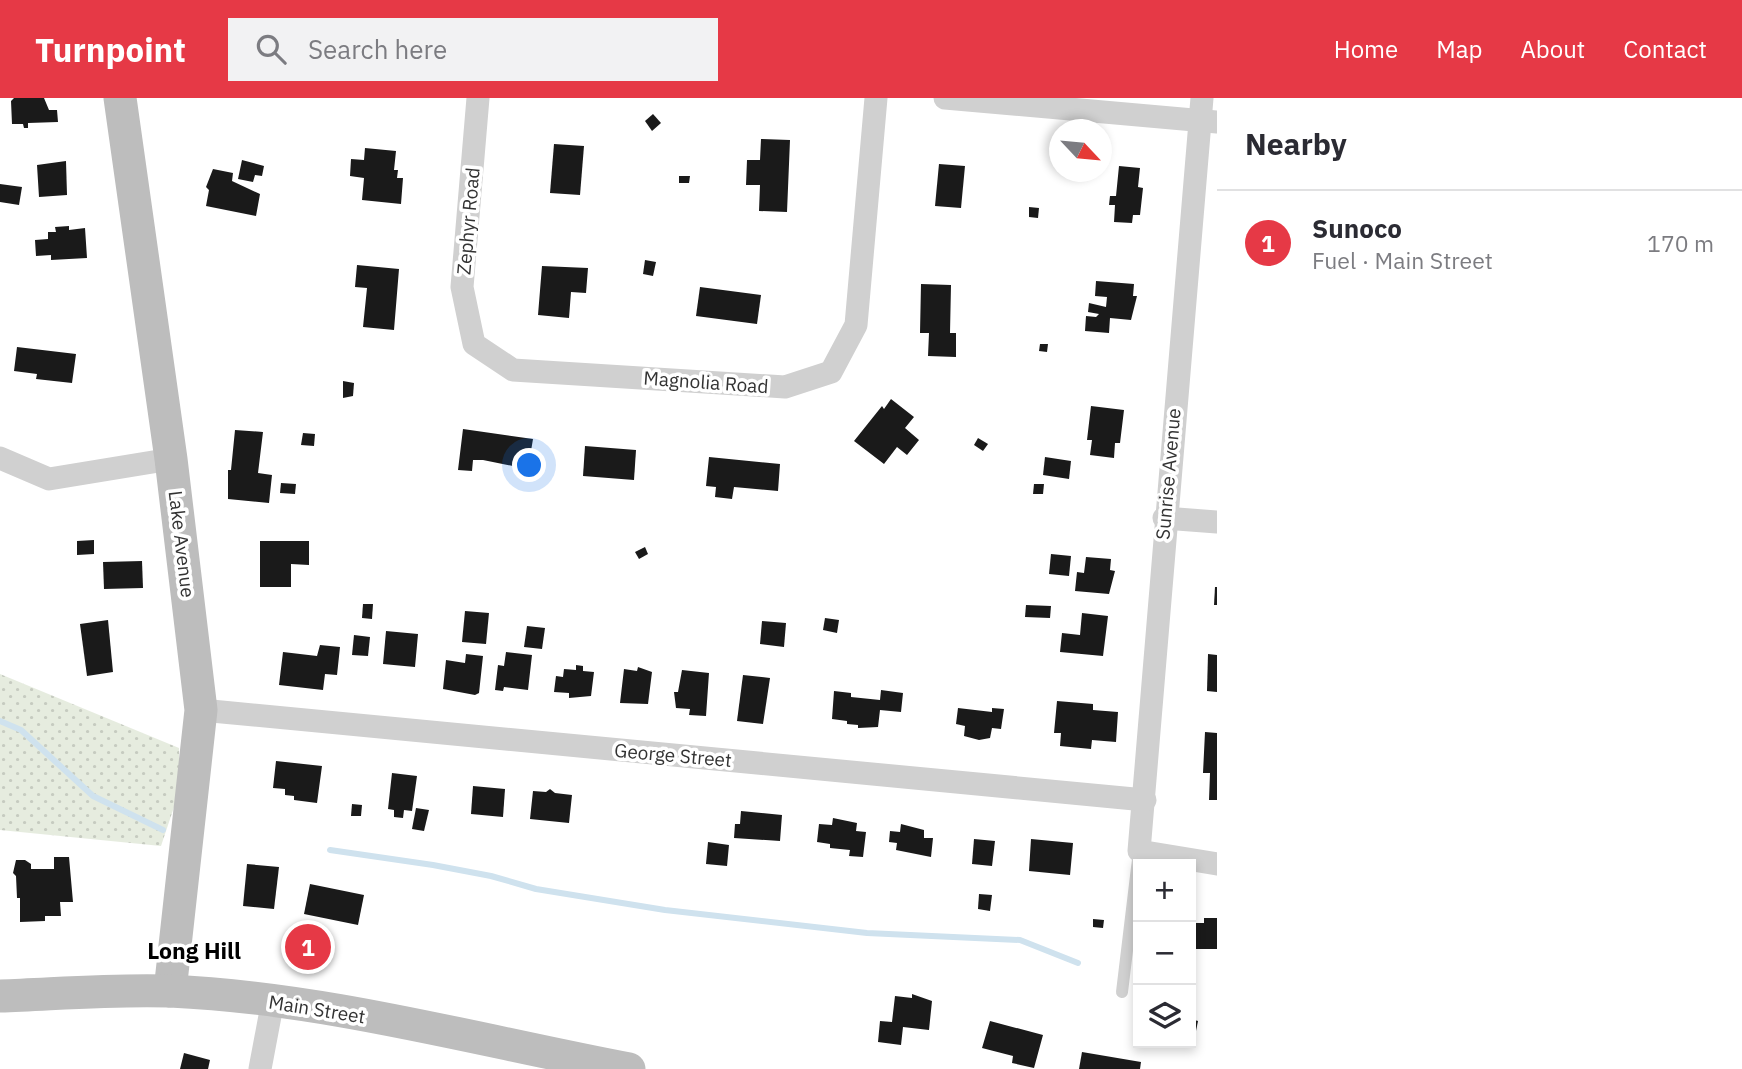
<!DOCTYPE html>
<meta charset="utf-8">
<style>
:root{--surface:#fff;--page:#f2f2f3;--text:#2b2b33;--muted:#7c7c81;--line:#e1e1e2;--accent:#e63946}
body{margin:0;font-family:"IBM Plex Sans",sans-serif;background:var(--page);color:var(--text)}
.controls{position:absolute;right:21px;bottom:21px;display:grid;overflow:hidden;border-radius:0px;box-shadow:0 4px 10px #0003}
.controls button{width:63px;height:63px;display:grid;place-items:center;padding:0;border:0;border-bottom:2px solid var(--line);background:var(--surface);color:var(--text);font:35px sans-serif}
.compass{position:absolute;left:1049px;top:21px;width:63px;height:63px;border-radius:50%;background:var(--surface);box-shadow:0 4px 10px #0003;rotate:116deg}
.you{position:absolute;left:530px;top:368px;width:24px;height:24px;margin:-18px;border:5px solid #fff;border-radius:50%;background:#1a73e8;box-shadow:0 0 0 10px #1a73e833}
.badge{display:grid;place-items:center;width:46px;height:46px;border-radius:50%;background:var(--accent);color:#fff;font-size:23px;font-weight:700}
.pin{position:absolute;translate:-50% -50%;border:4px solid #fff;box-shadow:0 2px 7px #0006}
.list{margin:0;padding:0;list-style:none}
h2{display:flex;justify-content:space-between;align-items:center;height:91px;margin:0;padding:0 28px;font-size:30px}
h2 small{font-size:23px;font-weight:400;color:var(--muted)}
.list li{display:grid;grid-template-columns:46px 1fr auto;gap:21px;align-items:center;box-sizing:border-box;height:105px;padding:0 28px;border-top:2px solid var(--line)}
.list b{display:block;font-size:26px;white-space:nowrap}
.list p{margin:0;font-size:23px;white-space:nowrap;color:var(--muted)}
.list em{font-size:23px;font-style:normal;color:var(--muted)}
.icon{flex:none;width:38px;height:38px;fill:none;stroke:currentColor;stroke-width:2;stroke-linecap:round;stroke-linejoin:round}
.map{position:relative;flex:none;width:1217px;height:971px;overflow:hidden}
header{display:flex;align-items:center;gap:42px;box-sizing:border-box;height:98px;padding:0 35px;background:var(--accent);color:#fff}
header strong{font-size:33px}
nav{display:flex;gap:38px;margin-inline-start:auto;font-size:24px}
.search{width:490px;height:63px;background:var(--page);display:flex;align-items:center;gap:18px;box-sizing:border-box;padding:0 24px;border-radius:0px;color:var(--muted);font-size:26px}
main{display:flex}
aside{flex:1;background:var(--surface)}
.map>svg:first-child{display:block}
.green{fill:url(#green-dots)}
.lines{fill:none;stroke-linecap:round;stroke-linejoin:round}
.stream{stroke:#cfe2ee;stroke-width:6}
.building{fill:#1a1a1a}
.lane{stroke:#d0d0d0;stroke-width:12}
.street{stroke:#d0d0d0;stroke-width:23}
.secondary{stroke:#bdbdbd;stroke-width:33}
.labels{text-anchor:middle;stroke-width:7;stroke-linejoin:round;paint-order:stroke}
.street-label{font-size:19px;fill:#333;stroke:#fff}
.quarter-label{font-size:23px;font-weight:bold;fill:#000;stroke:#fff}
</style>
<header>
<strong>Turnpoint</strong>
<div class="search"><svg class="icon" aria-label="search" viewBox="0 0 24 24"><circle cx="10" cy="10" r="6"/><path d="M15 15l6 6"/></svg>Search here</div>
<nav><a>Home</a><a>Map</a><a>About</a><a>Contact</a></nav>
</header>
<main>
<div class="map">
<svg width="1217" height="971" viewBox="0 0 1217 971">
<defs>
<pattern id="green-dots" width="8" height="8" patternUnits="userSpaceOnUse" patternTransform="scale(1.75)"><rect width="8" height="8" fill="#e6ecdf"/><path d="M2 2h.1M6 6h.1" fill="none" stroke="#c6cbc0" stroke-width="1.8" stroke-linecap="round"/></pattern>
</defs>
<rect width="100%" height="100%" fill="#fff"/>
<!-- green -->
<path class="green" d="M0,576L179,650V694L161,748L0,732Z"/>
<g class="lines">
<!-- stream -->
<g class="stream">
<path d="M0,623L21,632L93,698L163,732"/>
<path d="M330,752L433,767L491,778L536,791L665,812L867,835L1020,842L1078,865"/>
</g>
</g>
<!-- building -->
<g class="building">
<path d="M14,0H44L49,12H57L58,24L28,25V30H24L23,26H12L11,3Z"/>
<path d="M653,16L661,25L652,33L645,23Z"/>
<path d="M761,41L790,42L787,114L759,113L760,87H746L747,62H760Z"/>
<path d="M554,46L584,48L580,97L550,95Z"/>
<path d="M365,50L396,53L394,72H398L397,80H403L401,106L362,102L364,80L350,78L351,61L364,62Z"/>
<path d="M242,62L264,68L262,78L255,77L253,84L238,81Z"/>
<path d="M66,63L67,97L39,99L37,67Z"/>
<path d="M939,66L965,68L961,110L935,108Z"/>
<path d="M1119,68L1140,70L1138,89L1143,90L1140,117H1133L1132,125L1114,124L1115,107H1109L1110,98H1116Z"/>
<path d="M213,71L233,75L232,83L260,96L256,118L206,108L209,92L206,89Z"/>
<path d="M679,78H690L689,85H679Z"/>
<path d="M0,86L22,89L19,107L0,104Z"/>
<path d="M1029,109L1039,110L1038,120L1029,119Z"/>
<path d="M69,128V132L85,130L87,160L51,162V157L36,158L35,142L48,141V134H56L55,129Z"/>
<path d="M645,162L656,164L653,178L643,176Z"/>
<path d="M357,167L399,171L394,232L363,229L367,190L355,189Z"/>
<path d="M542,168L588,170L586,195L571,194L569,220L538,217Z"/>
<path d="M1096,183L1134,186L1133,198H1137L1131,222L1110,220L1109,235L1085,233L1086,218L1096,219L1099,216L1088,214L1089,205L1106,209L1107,199L1095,198Z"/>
<path d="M921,186L951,187L950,235H956V259L928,258L929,235H920Z"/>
<path d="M700,189L761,197L757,226L696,218Z"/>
<path d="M1040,246H1048L1047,254L1039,253Z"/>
<path d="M17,249L76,256L72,285L36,281L37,276L14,273Z"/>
<path d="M343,283L354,285L353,298L343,300Z"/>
<path d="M891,301L914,319L905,330L919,342L907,357L897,349L884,366L854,343L882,308L884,311Z"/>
<path d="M1091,308L1124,312L1120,345H1115L1114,360L1090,357L1092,342H1087Z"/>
<path d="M463,331L533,341L528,371L483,362H473L472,373L458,372Z"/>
<path d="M235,332L263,334L258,375L272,377L269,405L228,401V372H231Z"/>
<path d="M303,335L315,336L314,348L301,347Z"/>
<path d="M978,340L988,346L983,353L974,347Z"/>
<path d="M585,348L636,352L634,382L583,378Z"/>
<path d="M709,359L780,366L778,393L734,389L732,401L715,399L716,389L706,388Z"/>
<path d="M1045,359L1071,363L1069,381L1043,377Z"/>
<path d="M281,385L296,386L295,396L280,395Z"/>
<path d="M1034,386H1044L1043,396H1033Z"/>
<path d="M94,442V456L77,457V443Z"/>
<path d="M260,443H309V467L291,466V489H260Z"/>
<path d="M645,449L648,456L639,461L635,454Z"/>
<path d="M1051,456L1071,458L1069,478L1049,476Z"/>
<path d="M1086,459L1111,461L1110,472L1115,473L1109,496L1075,493L1077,474L1084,475Z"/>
<path d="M142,463L143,490L104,491L103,464Z"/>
<path d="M1215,489H1217V507H1214Z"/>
<path d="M363,506H373L372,521L362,520Z"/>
<path d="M1026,507L1051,508L1050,520L1025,519Z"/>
<path d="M465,513L489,515L486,546L462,544Z"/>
<path d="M1082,515L1108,518L1103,558L1060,554L1062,535L1080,537Z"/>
<path d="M825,520L839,522L837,535L823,532Z"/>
<path d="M108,522L113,574L87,578L80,526Z"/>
<path d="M762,523L786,525L784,549L760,546Z"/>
<path d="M527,528L545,530L542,551L524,549Z"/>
<path d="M386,533L418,536L415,569L383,566Z"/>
<path d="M354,537L370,539L368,558L352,557Z"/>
<path d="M320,547L340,549L337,577L325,576L323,592L279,587L283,554L317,558Z"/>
<path d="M506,554L532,557L528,592L504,589L503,593L495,592L498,567L504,568Z"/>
<path d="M466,556L483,558L479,595L475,597L443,591L446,562L465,565Z"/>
<path d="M1208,556L1217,557V594L1207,593Z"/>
<path d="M576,567L583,568V573L594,574L591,598L569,600V595L554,594L556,578L563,579L564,571L576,572Z"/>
<path d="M638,569L652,574L648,606L620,605L624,571L637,573Z"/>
<path d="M682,572L709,575L706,618L689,617L690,611L676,610L674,594H678Z"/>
<path d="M743,577L770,580L763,626L737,623Z"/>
<path d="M881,592L903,595L901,614L880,612L878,629L858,630V627L847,626V623L832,621L834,593L851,595V599L880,602Z"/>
<path d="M1057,603L1093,606V612L1118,614L1116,644L1092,642L1091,651L1060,648L1061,635H1054Z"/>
<path d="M958,610L992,614V610L1004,611L1001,631L992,630L990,640L979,642L964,638L965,628L956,626Z"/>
<path d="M1205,634L1217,635V702H1209L1210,675H1203Z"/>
<path d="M276,663L322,668L317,705L294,702V698L285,697V691L273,690Z"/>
<path d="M392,675L417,678L412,713L404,712L403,720L394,719V712L388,711Z"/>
<path d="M473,688L505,691L503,719L471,716Z"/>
<path d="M550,691L555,695L572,697L569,725L530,721L533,693L546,694Z"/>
<path d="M352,706L362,707L361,718H351Z"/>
<path d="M416,710L429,712L424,733L412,731Z"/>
<path d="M741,713L782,717L780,743L734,740L735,726H740Z"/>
<path d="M833,720L857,725L856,733L866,734L863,759L849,758L850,752L830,750V746L817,744L819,726L832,727Z"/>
<path d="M901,726L924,732V740H933L931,759L896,752L897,745L889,744L890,733L900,734Z"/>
<path d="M974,741L995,743L992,768L972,766Z"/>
<path d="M1031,741L1073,745L1070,777L1029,773Z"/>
<path d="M708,744L729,747L727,768L706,766Z"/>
<path d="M54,759H69L73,804H60L61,818H45V823L20,824V800H17L16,778L13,775L16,762H25L31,766V771H54Z"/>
<path d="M247,766L279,769L274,811L243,808Z"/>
<path d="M310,786L364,797L358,827L304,816Z"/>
<path d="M979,796L992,797L990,813L978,811Z"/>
<path d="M1204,820H1217V851H1191V825H1204Z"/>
<path d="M1093,821L1104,822L1103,830L1093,829Z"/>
<path d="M302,823L323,827L314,874L293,870Z"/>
<path d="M912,896L932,903L929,932L903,929L901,947L878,944L880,923L892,924L895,898L912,900Z"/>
<path d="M1191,921L1198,923L1196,933L1191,932Z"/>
<path d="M990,923L1043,937L1034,970L1012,965L1013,958L982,950Z"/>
<path d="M1082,954L1141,964L1140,971H1079Z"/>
<path d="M184,955L210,962L208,971H180Z"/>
</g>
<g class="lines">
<!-- lane -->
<path class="lane" d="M1122,894L1139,753"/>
<!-- street -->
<g class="street">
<path d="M478,0L462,189L474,246L513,272L785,289L831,274L856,227L876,0"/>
<path d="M945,0L1217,24"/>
<path d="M1202,0L1139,753L1217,766"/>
<path d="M0,360L49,381L171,361"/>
<path d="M1164,420L1217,424"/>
<path d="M201,612L1145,702"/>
<path d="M260,971L273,902"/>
</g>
<!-- secondary -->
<g class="secondary">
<path d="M120,0L171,361L201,612L170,893"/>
<path d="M0,898C56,896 113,891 170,893C325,900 477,942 629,971"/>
</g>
</g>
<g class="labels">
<!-- street labels -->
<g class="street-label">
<text transform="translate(468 123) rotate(-85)" y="7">Zephyr Road</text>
<text transform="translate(706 284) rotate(4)" y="7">Magnolia Road</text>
<text transform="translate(1168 376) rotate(-85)" y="7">Sunrise Avenue</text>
<text transform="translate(182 446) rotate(83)" y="7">Lake Avenue</text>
<text transform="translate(673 657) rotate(5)" y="7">George Street</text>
<text transform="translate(317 911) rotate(9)" y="7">Main Street</text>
</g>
<!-- quarter labels -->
<g class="quarter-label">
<text x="194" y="861">Long Hill</text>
</g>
</g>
</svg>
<div class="controls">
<button>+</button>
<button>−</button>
<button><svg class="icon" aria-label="layers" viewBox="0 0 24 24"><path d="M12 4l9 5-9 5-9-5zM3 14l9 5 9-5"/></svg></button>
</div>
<svg class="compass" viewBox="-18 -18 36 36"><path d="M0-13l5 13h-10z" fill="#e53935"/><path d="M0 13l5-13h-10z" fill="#7c7c81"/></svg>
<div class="you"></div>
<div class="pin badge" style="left:308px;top:849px">1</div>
</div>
<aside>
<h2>Nearby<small></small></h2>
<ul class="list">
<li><span class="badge">1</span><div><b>Sunoco</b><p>Fuel · Main Street</p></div><em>170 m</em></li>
</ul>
</aside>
</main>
